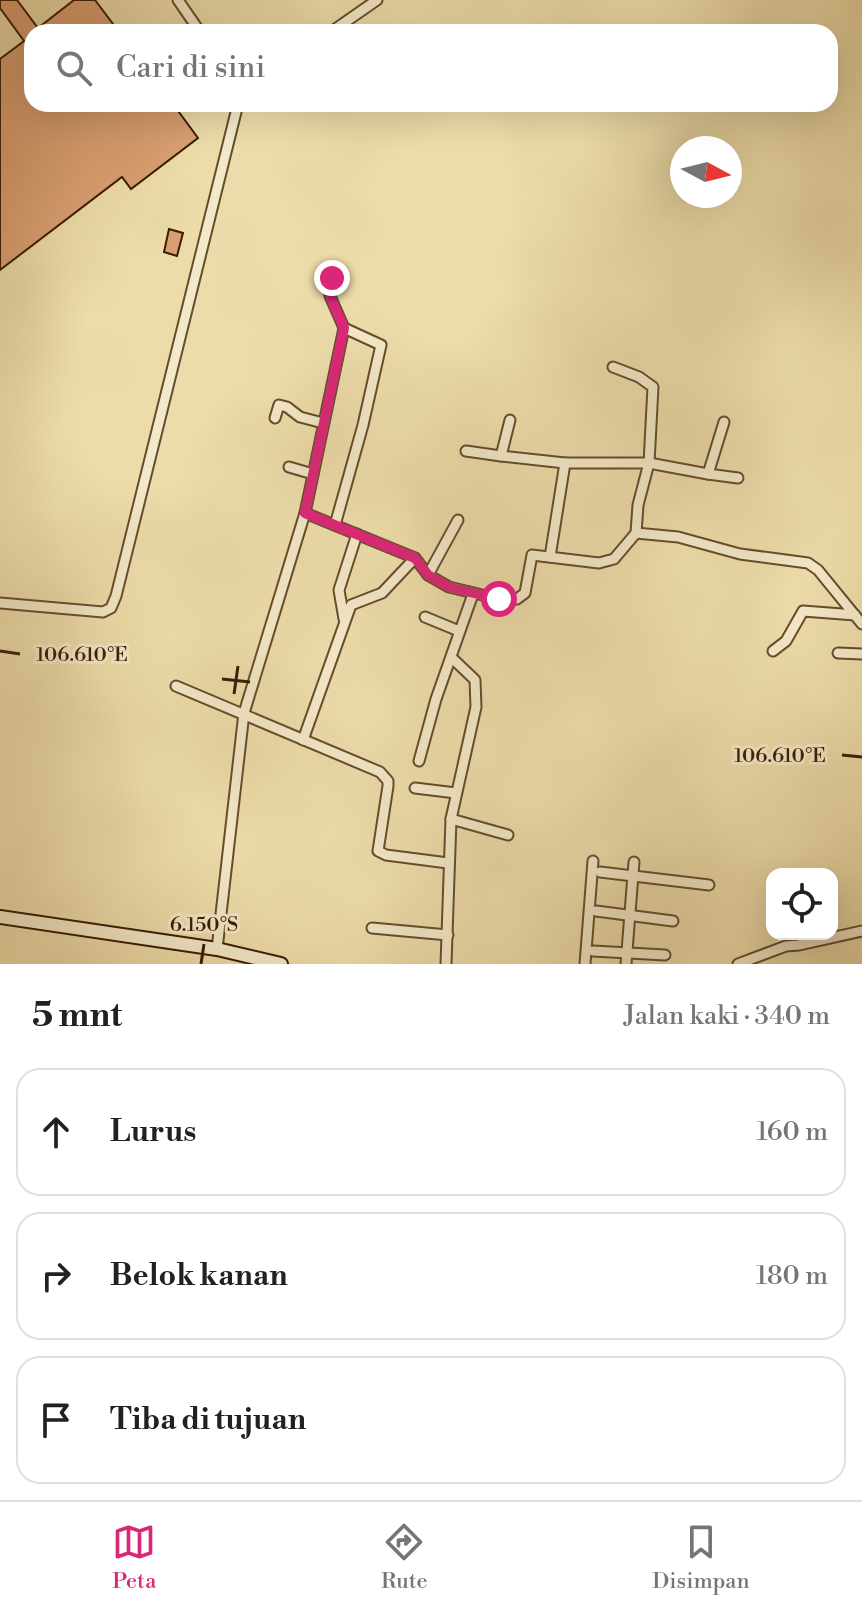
<!DOCTYPE html>
<html lang="id">
<meta charset="utf-8">
<style>
:root{--surface:#fff;--page:#f2f2f2;--text:#202124;--muted:#757577;--line:#e0e0e0;--accent:#db2777}
body{margin:0;font-family:"Libre Bodoni",serif;background:var(--page);color:var(--text)}
.controls{position:absolute;right:24px;bottom:24px;display:grid;overflow:hidden;border-radius:16px;box-shadow:0 8px 32px #0002}
.controls button{width:72px;height:72px;display:grid;place-items:center;padding:0;border:0;border-bottom:2px solid var(--line);background:var(--surface);color:var(--text);font:40px sans-serif}
.compass{position:absolute;left:670px;top:136px;width:72px;height:72px;border-radius:50%;background:var(--surface);box-shadow:0 8px 32px #0002;rotate:97deg}
.stop{position:absolute;width:24px;height:24px;margin:-18px;border:6px solid #db2777;border-radius:50%;background:#fff}
.stop.end{background:#db2777;border-color:#fff;box-shadow:0 2px 8px #0008}
.list{margin:0;padding:0;list-style:none}
h2{display:flex;justify-content:space-between;align-items:center;height:104px;margin:0;padding:0 32px;font-size:34px}
h2 small{font-size:26px;font-weight:400;color:var(--muted)}
.list li{display:grid;grid-template-columns:52px 1fr auto;gap:24px;align-items:center;box-sizing:border-box;height:128px;margin:0 16px 16px;padding:0 16px;border:2px solid var(--line);border-radius:24px}
.list b{display:block;font-size:30px;white-space:nowrap}
.list em{font-size:26px;font-style:normal;color:var(--muted)}
.icon{flex:none;width:44px;height:44px;fill:none;stroke:currentColor;stroke-width:2;stroke-linecap:round;stroke-linejoin:round}
.map{position:relative;flex:none;width:862px;height:964px;overflow:hidden}
.search{position:absolute;background:var(--surface);box-shadow:0 8px 32px #0002;left:24px;right:24px;top:24px;height:88px;display:flex;align-items:center;gap:20px;box-sizing:border-box;padding:0 28px;border-radius:24px;color:var(--muted);font-size:30px}
.sheet{height:536px;background:var(--surface)}
nav{display:flex;justify-content:space-around;align-items:center;box-sizing:border-box;height:112px;border-top:2px solid var(--line);background:var(--surface);font-size:22px;color:var(--muted)}
nav a{display:grid;justify-items:center;gap:4px}
nav .on{color:var(--accent)}
.map>svg:first-child{display:block}
.building{fill:#d99f72;stroke:#3a1c05;stroke-width:2}
.lines{fill:none;stroke-linecap:round;stroke-linejoin:round}
.street-casing{stroke:#664c2e;stroke-width:13}
.secondary-casing{stroke:#3a1c05;stroke-width:16}
.street{stroke:#f3e8c7;stroke-width:9}
.secondary{stroke:#f3e8c7;stroke-width:12}
.route{stroke:#db2777;stroke-width:10}
.ticks{fill:none;stroke:#3a1c05;stroke-width:3}
.ticks-label{font-size:20px;text-anchor:middle;fill:#3a1c05;stroke:#f3e8c7;stroke-width:6;stroke-linejoin:round;paint-order:stroke}
</style>
<div class="map">
<svg width="862" height="964" viewBox="0 0 862 964">
<rect width="100%" height="100%" fill="#ecdca9"/>
<filter id="stains"><feTurbulence type="fractalNoise" baseFrequency=".0025" numOctaves="4"/><feColorMatrix values="0 0 0 0 .2 0 0 0 0 .09 0 0 0 0 .02 0 0 0 .5 -.17"/></filter>
<radialGradient id="worn" r=".72"><stop offset=".6" stop-color="#630" stop-opacity="0"/><stop offset="1" stop-color="#630" stop-opacity=".3"/></radialGradient>
<!-- building -->
<g class="building">
<path d="M0,0H17L38,28L74,0H95L119,32H32V104H173L198,138L131,189L122,177L0,270V59L24,41L0,8Z"/>
<path d="M169,229L183,233L177,256L164,252Z"/>
</g>
<g class="lines">
<defs>
<g id="street">
<path d="M178,0L200,32"/>
<path d="M331,32L377,0"/>
<path d="M275,418L279,405L287,407L300,417L323,423"/>
<path d="M510,420L501,456L565,463H649L708,474L724,422"/>
<path d="M466,451L501,456"/>
<path d="M289,467L313,474"/>
<path d="M708,474L738,478"/>
<path d="M305,513L415,558L428,575L449,587L499,599H517L525,593L532,555L599,563L614,559L636,533L638,505L649,463L653,387L639,377L613,367"/>
<path d="M335,525L363,425L381,345L344,328"/>
<path d="M636,533L678,537L740,554L808,563L818,570L862,624"/>
<path d="M550,557L565,463"/>
<path d="M428,575L458,520"/>
<path d="M0,603L103,612L111,608L116,596L238,104"/>
<path d="M425,617L459,631"/>
<path d="M344,619L339,590L357,534"/>
<path d="M773,651L786,641L803,611L855,615"/>
<path d="M838,653L862,654"/>
<path d="M176,686L380,772L388,781V786L378,851L386,855L448,863"/>
<path d="M303,740L351,605L382,593L415,558"/>
<path d="M419,761L436,699L473,594"/>
<path d="M415,788L456,793"/>
<path d="M451,819L508,835"/>
<path d="M600,872L709,885"/>
<path d="M596,911L673,921"/>
<path d="M372,928L448,935"/>
<path d="M217,949L244,713L305,513L344,328L330,296L332,278"/>
<path d="M593,951L665,955"/>
<path d="M446,964L451,819L476,707L475,680L452,658"/>
<path d="M585,964L593,861"/>
<path d="M626,964L634,862"/>
<path d="M738,964L786,946L799,945L862,931"/>
</g>
<path id="secondary" d="M0,917L217,949L281,964"/>
</defs>
<!-- street casing -->
<use href="#street" class="street-casing"/>
<!-- secondary casing -->
<use href="#secondary" class="secondary-casing"/>
<!-- street -->
<use href="#street" class="street"/>
<!-- secondary -->
<use href="#secondary" class="secondary"/>
</g>
<g class="lines">
<!-- route -->
<path class="route" d="M332,278L330,296L344,328L305,513L415,558L428,575L449,587L499,599"/>
</g>
<!-- ticks -->
<path class="ticks" d="M0,651L20,654M222,679L250,682M234,694L238,666M842,755L862,757M201,964L204,944"/>
<g class="ticks-label">
<text x="82" y="661">106.610°E</text>
<text x="780" y="762">106.610°E</text>
<text x="204" y="931">6.150°S</text>
</g>
<rect width="100%" height="100%" filter="url(#stains)"/>
<rect width="100%" height="100%" fill="url(#worn)"/>
</svg>
<div class="controls">
<button><svg class="icon" aria-label="locate" viewBox="0 0 24 24"><circle cx="12" cy="12" r="6"/><path d="M12 2v4M12 18v4M2 12h4M18 12h4"/></svg></button>
</div>
<svg class="compass" viewBox="-18 -18 36 36"><path d="M0-13l5 13h-10z" fill="#e53935"/><path d="M0 13l5-13h-10z" fill="#757577"/></svg>
<div class="stop" style="left:499px;top:599px"></div>
<div class="stop end" style="left:332px;top:278px"></div>
<div class="search"><svg class="icon" aria-label="search" viewBox="0 0 24 24"><circle cx="10" cy="10" r="6"/><path d="M15 15l6 6"/></svg>Cari di sini</div>
</div>
<section class="sheet">
<h2>5 mnt<small>Jalan kaki · 340 m</small></h2>
<ul class="list">
<li><svg class="icon" aria-label="ahead" viewBox="0 0 24 24"><path d="M12 20V5M6 11l6-6 6 6"/></svg><div><b>Lurus</b></div><em>160 m</em></li>
<li><svg class="icon" aria-label="right" viewBox="0 0 24 24"><path d="M7 20v-9h11M14 6l5 5-5 5"/></svg><div><b>Belok kanan</b></div><em>180 m</em></li>
<li><svg class="icon" aria-label="arrive" viewBox="0 0 24 24"><path d="M6 21V4h12l-3 4 3 4H6"/></svg><div><b>Tiba di tujuan</b></div></li>
</ul>
</section>
<nav>
<a class="on"><svg class="icon" aria-label="map" viewBox="0 0 24 24"><path d="M3 6l6-2 6 2 6-2v14l-6 2-6-2-6 2zM9 4v14M15 6v14"/></svg>Peta</a>
<a><svg class="icon" aria-label="directions" viewBox="0 0 24 24"><path d="M12 3l9 9-9 9-9-9zM9 14v-3h6M13 9l2 2-2 2"/></svg>Rute</a>
<a><svg class="icon" aria-label="saved" viewBox="0 0 24 24"><path d="M7 4h10v16l-5-4-5 4z"/></svg>Disimpan</a>
</nav>
